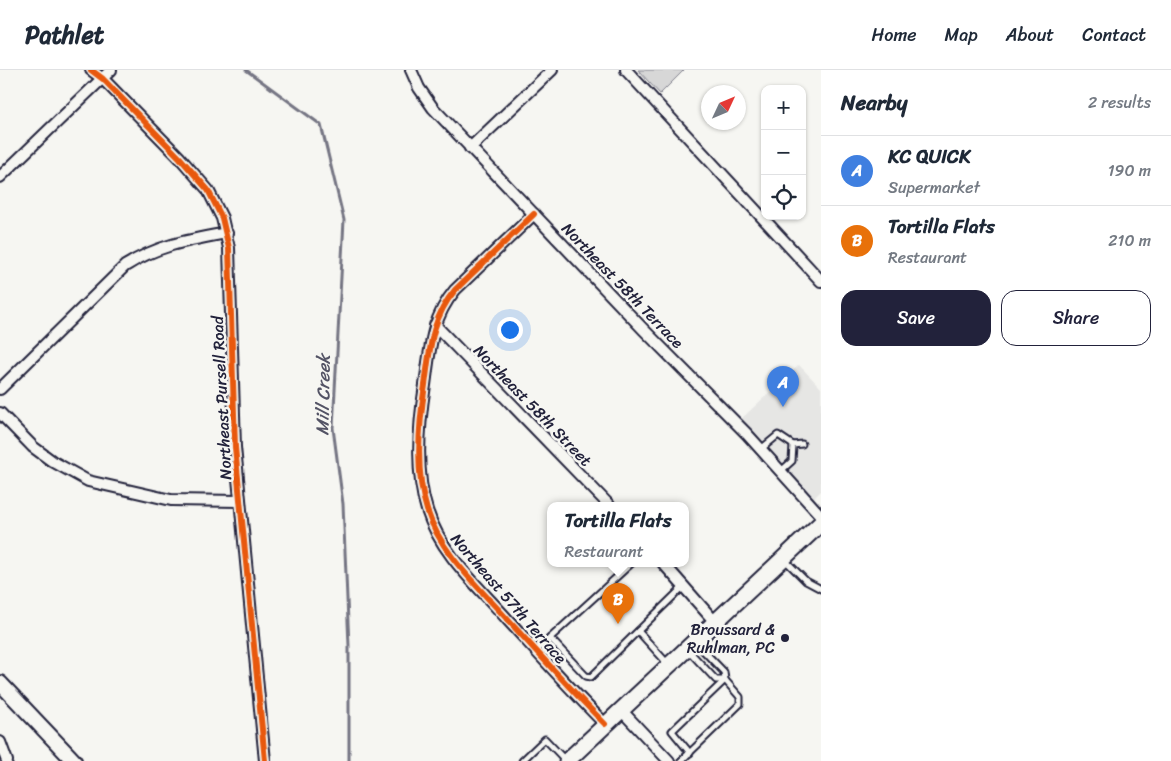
<!DOCTYPE html>
<meta charset="utf-8">
<style>
:root{--surface:#fff;--page:#f6f6f7;--text:#1f2937;--muted:#747a83;--line:#e0e1e3;--accent:#22223b}
body{margin:0;font-family:Sriracha,sans-serif;background:var(--page);color:var(--text)}
.controls{position:absolute;right:15px;top:15px;display:grid;overflow:hidden;border-radius:10px;box-shadow:0 1px 4px #0004}
.controls button{width:45px;height:45px;display:grid;place-items:center;padding:0;border:0;border-bottom:1px solid var(--line);background:var(--surface);color:var(--text);font:25px sans-serif}
.compass{position:absolute;left:701px;top:15px;width:45px;height:45px;border-radius:50%;background:var(--surface);box-shadow:0 1px 4px #0004;rotate:46deg}
.you{position:absolute;left:509px;top:259px;width:18px;height:18px;margin:-12px;border:4px solid #fff;border-radius:50%;background:#1a73e8;box-shadow:0 0 0 8px #1a73e833}
.badge{display:grid;place-items:center;width:32px;height:32px;border-radius:50%;background:var(--accent);color:#fff;font-size:16px;font-weight:700}
.pin{position:absolute;translate:-50% -41px;filter:drop-shadow(0 1px 2px #0008)}
.pin::after{content:'';position:absolute;top:26px;width:18px;height:15px;background:inherit;clip-path:polygon(0 0,100% 0,50% 100%)}
.popup{position:absolute;left:547px;top:432px;width:142px;height:65px;box-sizing:border-box;display:grid;place-content:center;border-radius:10px;background:var(--surface);filter:drop-shadow(0 1px 4px #0005);font-size:16px;white-space:nowrap;color:var(--muted)}
.popup b{font-size:19px;color:var(--text)}
.popup::after{content:'';position:absolute;left:50%;top:100%;margin-left:-10px;border:10px solid transparent;border-top-color:var(--surface)}
.list{margin:0;padding:0;list-style:none}
h2{display:flex;justify-content:space-between;align-items:center;height:65px;margin:0;padding:0 20px;font-size:21px}
h2 small{font-size:16px;font-weight:400;color:var(--muted)}
.list li{display:grid;grid-template-columns:32px 1fr auto;gap:15px;align-items:center;box-sizing:border-box;height:70px;padding:0 20px;border-top:1px solid var(--line)}
.list b{display:block;font-size:19px;white-space:nowrap}
.list p{margin:0;font-size:16px;white-space:nowrap;color:var(--muted)}
.list em{font-size:16px;font-style:normal;color:var(--muted)}
.actions{display:flex;gap:10px;padding:15px 20px}
.actions a{flex:1;padding:11px 0;border:1px solid var(--accent);border-radius:15px;text-align:center;font-size:18px;color:var(--accent)}
.actions .main{background:var(--accent);color:#fff}
.icon{flex:none;width:28px;height:28px;fill:none;stroke:currentColor;stroke-width:2;stroke-linecap:round;stroke-linejoin:round}
.map{position:relative;flex:none;width:821px;height:691px;overflow:hidden}
header{display:flex;align-items:center;gap:30px;box-sizing:border-box;height:70px;padding:0 25px;background:var(--surface);border-bottom:1px solid var(--line)}
header strong{font-size:24px}
nav{display:flex;gap:28px;margin-inline-start:auto;font-size:18px}
main{display:flex}
aside{flex:1;background:var(--surface)}
.map>svg:first-child{display:block}
.built{fill:#e6e6e4}
.green{fill:#d7d7d7;stroke:#7c7c89}
.lines{fill:none;stroke-linecap:round;stroke-linejoin:round}
.stream{stroke:#757583;stroke-width:3}
.lane-casing{stroke:#22223b;stroke-width:9}
.street-casing{stroke:#22223b;stroke-width:14}
.secondary-casing{stroke:#22223b;stroke-width:18}
.primary-casing{stroke:#22223b;stroke-width:19}
.lane{stroke:#f6f6f2;stroke-width:5}
.street{stroke:#f6f6f2;stroke-width:10}
.secondary{stroke:#f6f6f2;stroke-width:14}
.primary{stroke:#f6f6f2;stroke-width:15}
.cycleway-casing{stroke:#f6f6f2;stroke-width:9}
.cycleway{stroke:#e8590c;stroke-width:6}
.poi-dot{fill:#22223b;stroke:#f6f6f2;stroke-width:2}
.labels{text-anchor:middle;stroke-width:5;stroke-linejoin:round;paint-order:stroke}
.street-label{font-size:16px;fill:#22223b;stroke:#f6f6f2}
.poi-label{font-size:16px;fill:#22223b;stroke:#f6f6f2;text-anchor:end}
.water-label{font-size:18px;font-style:italic;fill:#535365;stroke:#f6f6f2}
</style>
<header>
<strong>Pathlet</strong>
<nav><a>Home</a><a>Map</a><a>About</a><a>Contact</a></nav>
</header>
<main>
<div class="map">
<svg width="821" height="691" viewBox="0 0 821 691">
<rect width="100%" height="100%" fill="#f6f6f2"/>
<filter id="ink" filterUnits="userSpaceOnUse"><feTurbulence type="fractalNoise" baseFrequency=".02" numOctaves="2"/><feDisplacementMap in="SourceGraphic" scale="10" xChannelSelector="R" yChannelSelector="G"/><feConvolveMatrix kernelMatrix="1 2 1 2 8 2 1 2 1" color-interpolation-filters="sRGB"/></filter>
<g filter="url(#ink)">
<!-- built -->
<path class="built" d="M799,295L821,318V421L813,429L740,350Z"/>
<!-- green -->
<path class="green" d="M638,0H684L660,24Z"/>
<g class="lines">
<!-- stream -->
<path class="stream" d="M246,0L321,55L344,150L333,358L343,434L349,576V691"/>
<defs>
<g id="lane">
<path d="M761,379L778,365L793,375"/>
<path d="M781,401L792,391L793,375L802,374"/>
<path d="M785,490L806,511L821,519"/>
<path d="M632,493L550,568L586,606L591,607L683,517"/>
<path d="M638,561L668,594"/>
<path d="M688,580L716,610H725"/>
<path d="M536,581L550,568"/>
<path d="M690,683L672,661L725,610"/>
<path d="M522,691L545,669L566,691"/>
<path d="M681,691L740,634V627L725,610L724,602L695,572"/>
</g>
<g id="street">
<path d="M91,0L103,9L180,88L208,120L222,148L229,178L235,377L265,691"/>
<path d="M411,0L419,18L433,38L644,260L747,364L821,446"/>
<path d="M626,0L821,211"/>
<path d="M470,78L552,0"/>
<path d="M0,107L111,0"/>
<path d="M534,144L455,220C431,249 430,279 425,315C419,353 415,403 427,440C441,484 477,515 507,549C539,584 571,620 605,654"/>
<path d="M435,255L609,435"/>
<path d="M0,319L125,196C158,175 189,170 227,163"/>
<path d="M0,343L33,377L52,391L88,411L171,430L240,431"/>
<path d="M663,493L715,552"/>
<path d="M621,640L669,691"/>
<path d="M0,672L7,691"/>
</g>
<path id="secondary" d="M0,613L74,691"/>
<path id="primary" d="M567,691L821,453"/>
</defs>
<!-- lane casing -->
<use href="#lane" class="lane-casing"/>
<!-- street casing -->
<use href="#street" class="street-casing"/>
<!-- secondary casing -->
<use href="#secondary" class="secondary-casing"/>
<!-- primary casing -->
<use href="#primary" class="primary-casing"/>
<!-- lane -->
<use href="#lane" class="lane"/>
<!-- street -->
<use href="#street" class="street"/>
<!-- secondary -->
<use href="#secondary" class="secondary"/>
<!-- primary -->
<use href="#primary" class="primary"/>
<defs>
<g id="cycleway">
<path d="M91,0L103,9L180,88L208,120L222,148L229,178L235,377L265,691"/>
<path d="M534,144L455,220C431,249 430,279 425,315C419,353 415,403 427,440C441,484 477,515 507,549C539,584 571,620 605,654"/>
</g>
</defs>
<!-- cycleway casing -->
<use href="#cycleway" class="cycleway-casing"/>
<!-- cycleway -->
<use href="#cycleway" class="cycleway"/>
</g>
</g>
<!-- markers -->
<circle class="poi-dot" cx="785" cy="568" r="5"/>
<g class="labels">
<!-- street labels -->
<g class="street-label">
<text transform="translate(623 215) rotate(46)" y="6">Northeast 58th Terrace</text>
<text transform="translate(221 328) rotate(-93)" y="6">Northeast Pursell Road</text>
<text transform="translate(533 335) rotate(46)" y="6">Northeast 58th Street</text>
<text transform="translate(509 528) rotate(49)" y="6">Northeast 57th Terrace</text>
</g>
<!-- poi labels -->
<g class="poi-label">
<text x="775" y="565">Broussard &amp;<tspan x="775" dy="18">Ruhlman, PC</tspan></text>
</g>
<!-- water labels -->
<g class="water-label">
<text transform="translate(323 325) rotate(-89)" y="6">Mill Creek</text>
</g>
</g>
</svg>
<div class="controls">
<button>+</button>
<button>−</button>
<button><svg class="icon" aria-label="locate" viewBox="0 0 24 24"><circle cx="12" cy="12" r="6"/><path d="M12 2v4M12 18v4M2 12h4M18 12h4"/></svg></button>
</div>
<svg class="compass" viewBox="-18 -18 36 36"><path d="M0-13l5 13h-10z" fill="#e53935"/><path d="M0 13l5-13h-10z" fill="#747a83"/></svg>
<div class="you"></div>
<div class="pin badge" style="left:783px;top:337px;background:#3f7fe0">A</div>
<div class="pin badge" style="left:618px;top:554px;background:#e8710a">B</div>
<div class="popup"><b>Tortilla Flats</b>Restaurant</div>
</div>
<aside>
<h2>Nearby<small>2 results</small></h2>
<ul class="list">
<li><span class="badge" style="background:#3f7fe0">A</span><div><b>KC QUICK</b><p>Supermarket</p></div><em>190 m</em></li>
<li><span class="badge" style="background:#e8710a">B</span><div><b>Tortilla Flats</b><p>Restaurant</p></div><em>210 m</em></li>
</ul>
<div class="actions"><a class="main">Save</a><a>Share</a></div>
</aside>
</main>
